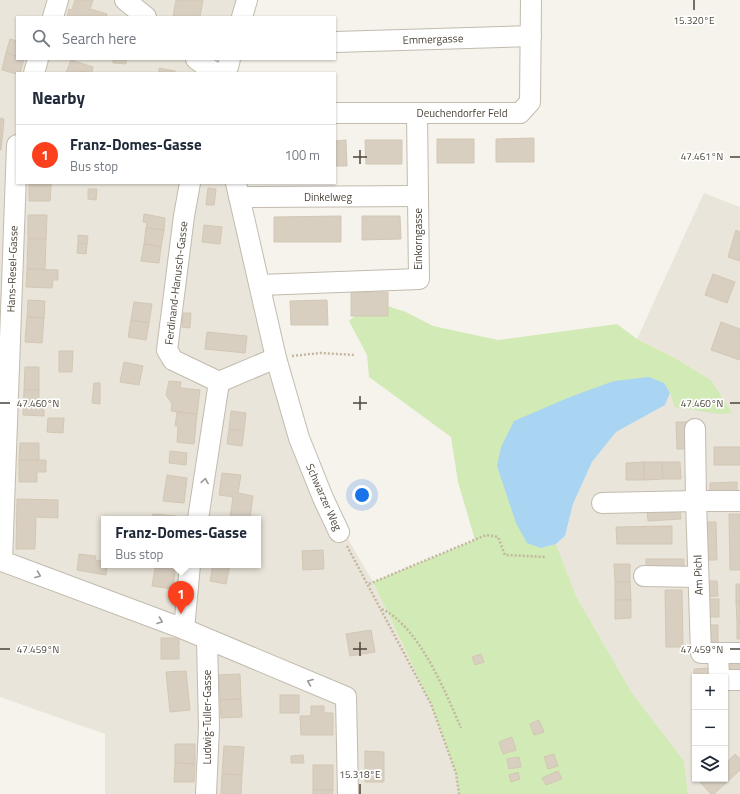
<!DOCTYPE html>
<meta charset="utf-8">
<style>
:root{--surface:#fff;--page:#f6f6f7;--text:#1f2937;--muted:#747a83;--line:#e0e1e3;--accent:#fc3f1d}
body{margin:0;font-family:"Titillium Web",sans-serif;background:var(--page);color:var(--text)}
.controls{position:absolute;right:12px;bottom:12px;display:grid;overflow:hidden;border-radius:0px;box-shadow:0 1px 3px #0004}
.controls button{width:36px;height:36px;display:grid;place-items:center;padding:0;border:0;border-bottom:1px solid var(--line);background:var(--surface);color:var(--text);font:20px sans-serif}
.you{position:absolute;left:362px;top:495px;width:14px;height:14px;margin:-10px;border:3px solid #fff;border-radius:50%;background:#1a73e8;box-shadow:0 0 0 6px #1a73e833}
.badge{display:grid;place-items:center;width:26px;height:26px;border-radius:50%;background:var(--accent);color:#fff;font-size:13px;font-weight:700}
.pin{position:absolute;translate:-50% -33px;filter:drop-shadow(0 1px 2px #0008)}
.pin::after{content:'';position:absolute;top:21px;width:14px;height:12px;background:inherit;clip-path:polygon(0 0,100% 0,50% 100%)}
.popup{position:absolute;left:101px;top:516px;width:160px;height:52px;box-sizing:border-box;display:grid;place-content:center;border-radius:0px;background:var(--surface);filter:drop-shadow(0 1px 3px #0005);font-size:13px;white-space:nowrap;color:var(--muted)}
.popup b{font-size:15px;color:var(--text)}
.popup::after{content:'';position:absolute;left:50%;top:100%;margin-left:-8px;border:8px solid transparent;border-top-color:var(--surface)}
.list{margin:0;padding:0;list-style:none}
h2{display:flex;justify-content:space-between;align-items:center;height:52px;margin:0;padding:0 16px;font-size:17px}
h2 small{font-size:13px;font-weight:400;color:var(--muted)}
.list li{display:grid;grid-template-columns:26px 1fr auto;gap:12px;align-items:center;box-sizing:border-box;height:60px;padding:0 16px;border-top:1px solid var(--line)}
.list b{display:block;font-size:15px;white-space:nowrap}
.list p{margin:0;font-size:13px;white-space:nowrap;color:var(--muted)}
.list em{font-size:13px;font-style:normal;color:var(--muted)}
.icon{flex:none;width:22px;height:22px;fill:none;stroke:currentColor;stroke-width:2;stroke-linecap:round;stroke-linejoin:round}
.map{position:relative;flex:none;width:740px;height:794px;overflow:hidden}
.search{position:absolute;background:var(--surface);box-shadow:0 1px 3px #0004;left:16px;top:16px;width:320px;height:44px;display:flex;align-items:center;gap:10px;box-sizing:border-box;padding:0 14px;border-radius:0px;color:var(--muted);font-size:15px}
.panel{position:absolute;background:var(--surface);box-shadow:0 1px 3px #0004;left:16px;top:72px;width:320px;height:112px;border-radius:0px}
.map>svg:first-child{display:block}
.residential{fill:#eae5da;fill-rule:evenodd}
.green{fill:#d2eab5}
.water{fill:#a9d4f2}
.building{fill:#d8cfc1;stroke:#d3c7b4}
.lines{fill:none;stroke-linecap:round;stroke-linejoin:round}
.minor-casing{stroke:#c2bbae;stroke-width:22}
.path{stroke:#c4b79f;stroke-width:2.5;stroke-dasharray:2 2;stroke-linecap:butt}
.minor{stroke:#fff;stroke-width:20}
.oneway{stroke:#9c9892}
.ticks{fill:none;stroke:#4b4439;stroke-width:1.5}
.labels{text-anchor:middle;stroke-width:3.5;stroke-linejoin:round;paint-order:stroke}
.street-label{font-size:11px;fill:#4b4439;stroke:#fff}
.ticks-label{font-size:10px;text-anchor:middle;fill:#4b4439;stroke:#fff;stroke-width:3.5;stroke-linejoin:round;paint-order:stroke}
</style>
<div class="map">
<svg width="740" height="794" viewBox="0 0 740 794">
<rect width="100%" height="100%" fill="#f6f3ec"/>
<!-- residential -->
<g class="residential">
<path d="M0,0H253L249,17H17V59H238L233,73H17V183H233L324,498L373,582L431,704L456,773L459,794H105V734L0,697ZM104,519H258V565H104Z"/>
<path d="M704,193L740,207V794H688L684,761L632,693L576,596L556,544L565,536L573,504L592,462L616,432L665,405L670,393L711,380L675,358L637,339ZM695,677H725V779H695Z"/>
</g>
<!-- green -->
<path class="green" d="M372,301L406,312L433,326L498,340L617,324L637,339L675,358L711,380L732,413L718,414L675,407L670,393L664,384L570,397L551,407L541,548L556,544L576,596L632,693L684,761L688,794H459L456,773L431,704L373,582L475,540L458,482L451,437L369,377L367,355L349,321Z"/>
<!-- water -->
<path class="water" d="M649,377L664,383L670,393L665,405L616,432L592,462L573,504L565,536L556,544L541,548L527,543L516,523L497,466L501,447L514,421L570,397L614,381Z"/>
<!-- building -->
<g class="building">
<path d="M75,0H93L90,9L107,14L106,17H67L69,9L72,10Z"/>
<path d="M176,0H203L200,17H173Z"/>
<path d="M10,39L17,41V56L6,53Z"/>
<path d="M6,53L17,56V59H24L20,73L17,74L2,70Z"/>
<path d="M113,59H126V64L113,63Z"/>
<path d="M71,60L93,67L92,73L79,71L78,73H66Z"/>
<path d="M159,68L175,71L176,73H159Z"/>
<path d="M0,118L4,119L3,131H0Z"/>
<path d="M0,131H3L1,150H0Z"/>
<path d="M534,138V162H496V139Z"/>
<rect x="437" y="139" width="37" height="24"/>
<path d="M346,140L347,166H335V141Z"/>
<path d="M365,140H402V164H366Z"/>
<rect x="29" y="183" width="22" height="3"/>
<path d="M29,186H51L50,201H29Z"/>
<path d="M208,188L216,189L214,205H206Z"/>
<path d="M88,189H97L96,200L88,199Z"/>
<path d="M144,214L165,218L164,230L146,228L147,223L143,222Z"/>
<path d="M28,215H47L46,239H28Z"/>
<path d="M341,216V242H274V217Z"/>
<path d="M362,216H400L401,239L362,240Z"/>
<path d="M204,225L222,227L220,244L202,242Z"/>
<path d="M146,228L164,230L161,247L144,244Z"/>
<path d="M736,230L740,232V261L728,257Z"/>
<path d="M78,235L88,236L87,244L78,243Z"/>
<path d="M28,239H46L45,270L27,269Z"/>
<path d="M78,243L87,244L86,254L77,253Z"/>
<path d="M144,244L161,247L159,263L141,261Z"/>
<path d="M27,269L58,270V280H53L52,288L26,287Z"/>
<path d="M713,274L735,282L727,303L705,295Z"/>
<rect x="351" y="292" width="37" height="24"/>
<path d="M28,300L45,301L44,318L27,317Z"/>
<path d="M327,300L328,325H291L290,301Z"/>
<path d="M134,302L152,304L149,323L131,320Z"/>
<path d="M183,313H191L190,328L182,327Z"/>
<path d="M27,317L44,318L42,343L25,342Z"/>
<path d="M131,320L149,323L146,340L128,337Z"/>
<path d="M721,322L740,329V360L711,350Z"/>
<path d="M207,332L247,336L245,353L205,349Z"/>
<path d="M59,351H73L72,372H59Z"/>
<path d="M124,362L143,366L139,385L120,382Z"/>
<path d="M25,367H39V390H24Z"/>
<path d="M169,381L181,382L180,388L200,390L197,414L171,411L172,404L166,395Z"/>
<path d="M94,383H100V404L92,403Z"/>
<path d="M24,390H39V399H44V416L23,415Z"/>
<path d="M231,411L246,413L244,431L229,429Z"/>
<path d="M177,412L197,414L194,444L177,442L178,426H175Z"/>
<path d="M48,418H64L63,433L47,432Z"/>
<path d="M676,422H687L688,449H677Z"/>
<path d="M229,429L244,431L242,446L227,444Z"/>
<path d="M20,443H39V460H19Z"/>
<rect x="714" y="447" width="26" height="18"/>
<path d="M170,451L187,453L186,465L169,463Z"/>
<path d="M19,460H46V472H37V482H19Z"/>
<path d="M644,462V480H626V463Z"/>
<path d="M644,462H662L663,479L644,480Z"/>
<path d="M662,462H680L681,479H663Z"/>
<path d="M222,473L241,475L238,493L253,496L250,519L230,517L233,497L219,495Z"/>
<path d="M167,475L187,478L184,503L163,501Z"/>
<path d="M737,482V494L710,495V483Z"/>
<path d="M17,499L58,500V518L36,517L35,549H16Z"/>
<path d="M680,509L681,519L648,521L647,510Z"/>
<path d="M153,514L176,516V519H152Z"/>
<path d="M729,514H740V570H730Z"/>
<path d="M706,522H716L717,560H706Z"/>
<path d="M672,526V544H617L616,527Z"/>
<path d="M323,550L324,569L303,570L302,551Z"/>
<path d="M79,554L96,556L95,560L104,561V565H107L106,575L77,570Z"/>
<rect x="646" y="559" width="38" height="10"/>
<path d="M614,564H630V582H615Z"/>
<path d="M155,565H176L175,570L155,568Z"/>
<path d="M213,565H230L226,584L210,581Z"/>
<path d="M155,568L175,570L173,589L152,586Z"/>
<path d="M707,581H717L718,596L707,597Z"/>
<path d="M615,582H630L631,600H615Z"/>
<rect x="736" y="584" width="4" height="18"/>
<path d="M665,590H682L683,647H666Z"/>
<rect x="707" y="599" width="12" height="18"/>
<path d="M615,600H631V618L615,619Z"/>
<path d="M736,602H740V621H737Z"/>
<rect x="737" y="621" width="3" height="18"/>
<rect x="707" y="625" width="11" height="17"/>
<path d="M371,630L375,652L350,656L346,634Z"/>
<rect x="161" y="638" width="18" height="21"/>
<path d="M481,654L484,662L475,665L472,657Z"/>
<path d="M740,663V675H728V664Z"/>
<path d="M711,668V677H695L694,688V669Z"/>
<path d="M186,671L190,710L170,712L166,672Z"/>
<path d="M240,674L241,699L220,700L219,675Z"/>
<rect x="280" y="695" width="19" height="18"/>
<path d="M241,699L242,717L221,718L220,700Z"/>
<path d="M311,706H324V713H333V735H301L300,716H311Z"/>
<path d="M539,720L544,732L534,735L530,724Z"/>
<path d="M512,737L516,750L503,754L499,742Z"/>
<path d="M175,744H195V764L175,763Z"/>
<path d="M224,746L244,747L242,775L222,774Z"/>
<path d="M365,751L384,752V782H365Z"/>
<path d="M554,754L558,766L548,769L544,757Z"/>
<path d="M735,754L740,759V770L714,794H711L698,780L725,779V760L727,762Z"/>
<path d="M303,755L304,763H291V756Z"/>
<path d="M519,757L521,767L509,769L507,759Z"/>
<path d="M175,763L195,764L194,782H174Z"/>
<rect x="313" y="765" width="20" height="25"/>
<path d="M558,771L562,779L546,785L542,778Z"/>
<path d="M518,772L520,779L511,782L509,775Z"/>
<path d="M222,774L242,775L241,794H221Z"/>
<path d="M313,790H333L332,794H313Z"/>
</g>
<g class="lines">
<defs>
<g id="minor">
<path d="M125,0L146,17"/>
<path d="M53,17L58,0"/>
<path d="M242,17L247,0"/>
<path d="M335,42L531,36"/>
<path d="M196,59L212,71"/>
<path d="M223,72L228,67L230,59"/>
<path d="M34,73L38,59"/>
<path d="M335,113H520L530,102L531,0"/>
<path d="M17,145L2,561L184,629L346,697L348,794"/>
<path d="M190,183L184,216L167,350L173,360L219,382"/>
<path d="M236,183L276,358L299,438L323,498L339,532"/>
<path d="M239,197L418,196"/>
<path d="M260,285L419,279L417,114"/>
<path d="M219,382L276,358"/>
<path d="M740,501H696L701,653H740"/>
<path d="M602,503L696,501L695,429"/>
<path d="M198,519L219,382"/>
<path d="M644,576L698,577"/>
<path d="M184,629L190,565"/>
<path d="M718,653L719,677"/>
<path d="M725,680H740"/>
<path d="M206,794L209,727L207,640"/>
</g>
</defs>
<!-- minor casing -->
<use href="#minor" class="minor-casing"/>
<!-- path -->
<g class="path">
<path d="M292,356L320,353L355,355"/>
<path d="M347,546L431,704L456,773L459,794"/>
<path d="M369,584L486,535L498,537L505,555L546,557"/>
<path d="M382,609C419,627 445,691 461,728"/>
</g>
<!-- minor -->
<use href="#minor" class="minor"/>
</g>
<!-- one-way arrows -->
<defs><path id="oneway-chevron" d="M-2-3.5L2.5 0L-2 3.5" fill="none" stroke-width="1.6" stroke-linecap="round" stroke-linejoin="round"/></defs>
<g class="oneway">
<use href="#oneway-chevron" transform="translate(205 481) rotate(-81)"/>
<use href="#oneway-chevron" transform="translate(38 575) rotate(21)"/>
<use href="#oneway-chevron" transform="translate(160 621) rotate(20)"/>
<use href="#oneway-chevron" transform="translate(310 682) rotate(-158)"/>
</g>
<!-- ticks -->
<path class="ticks" d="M694,0V10M360,150V164M353,157H367M730,157H740M360,396V410M0,403H10M353,403H367M730,403H740M360,642V656M0,649H10M353,649H367M730,649H740M360,784V794"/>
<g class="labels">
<!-- street labels -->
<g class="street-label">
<text transform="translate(433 39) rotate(-2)" y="4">Emmergasse</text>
<text x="462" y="117">Deuchendorfer Feld</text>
<text x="328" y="201">Dinkelweg</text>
<text transform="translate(418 239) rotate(-90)" y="4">Einkorngasse</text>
<text transform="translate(12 269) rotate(-88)" y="4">Hans-Resel-Gasse</text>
<text transform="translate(176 283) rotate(-83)" y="4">Ferdinand-Hanusch-Gasse</text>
<text transform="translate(324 497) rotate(66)" y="4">Schwarzer Weg</text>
<text transform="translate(698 575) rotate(-92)" y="4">Am Pichl</text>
<text transform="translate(207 717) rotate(-90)" y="4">Ludwig-Tuller-Gasse</text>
</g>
</g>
<g class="ticks-label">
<text x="694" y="24">15.320°E</text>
<text x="702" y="160">47.461°N</text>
<text x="38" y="407">47.460°N</text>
<text x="702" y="407">47.460°N</text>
<text x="38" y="653">47.459°N</text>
<text x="702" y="653">47.459°N</text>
<text x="360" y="778">15.318°E</text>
</g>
</svg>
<div class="controls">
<button>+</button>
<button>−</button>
<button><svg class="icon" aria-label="layers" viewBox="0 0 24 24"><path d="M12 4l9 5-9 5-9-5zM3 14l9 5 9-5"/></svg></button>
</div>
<div class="you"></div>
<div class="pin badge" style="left:181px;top:614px">1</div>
<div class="popup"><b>Franz-Domes-Gasse</b>Bus stop</div>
<div class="search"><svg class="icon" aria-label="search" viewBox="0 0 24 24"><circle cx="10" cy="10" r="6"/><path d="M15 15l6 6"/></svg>Search here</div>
<section class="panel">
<h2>Nearby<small></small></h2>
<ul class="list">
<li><span class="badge">1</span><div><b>Franz-Domes-Gasse</b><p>Bus stop</p></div><em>100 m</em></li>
</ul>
</section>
</div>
